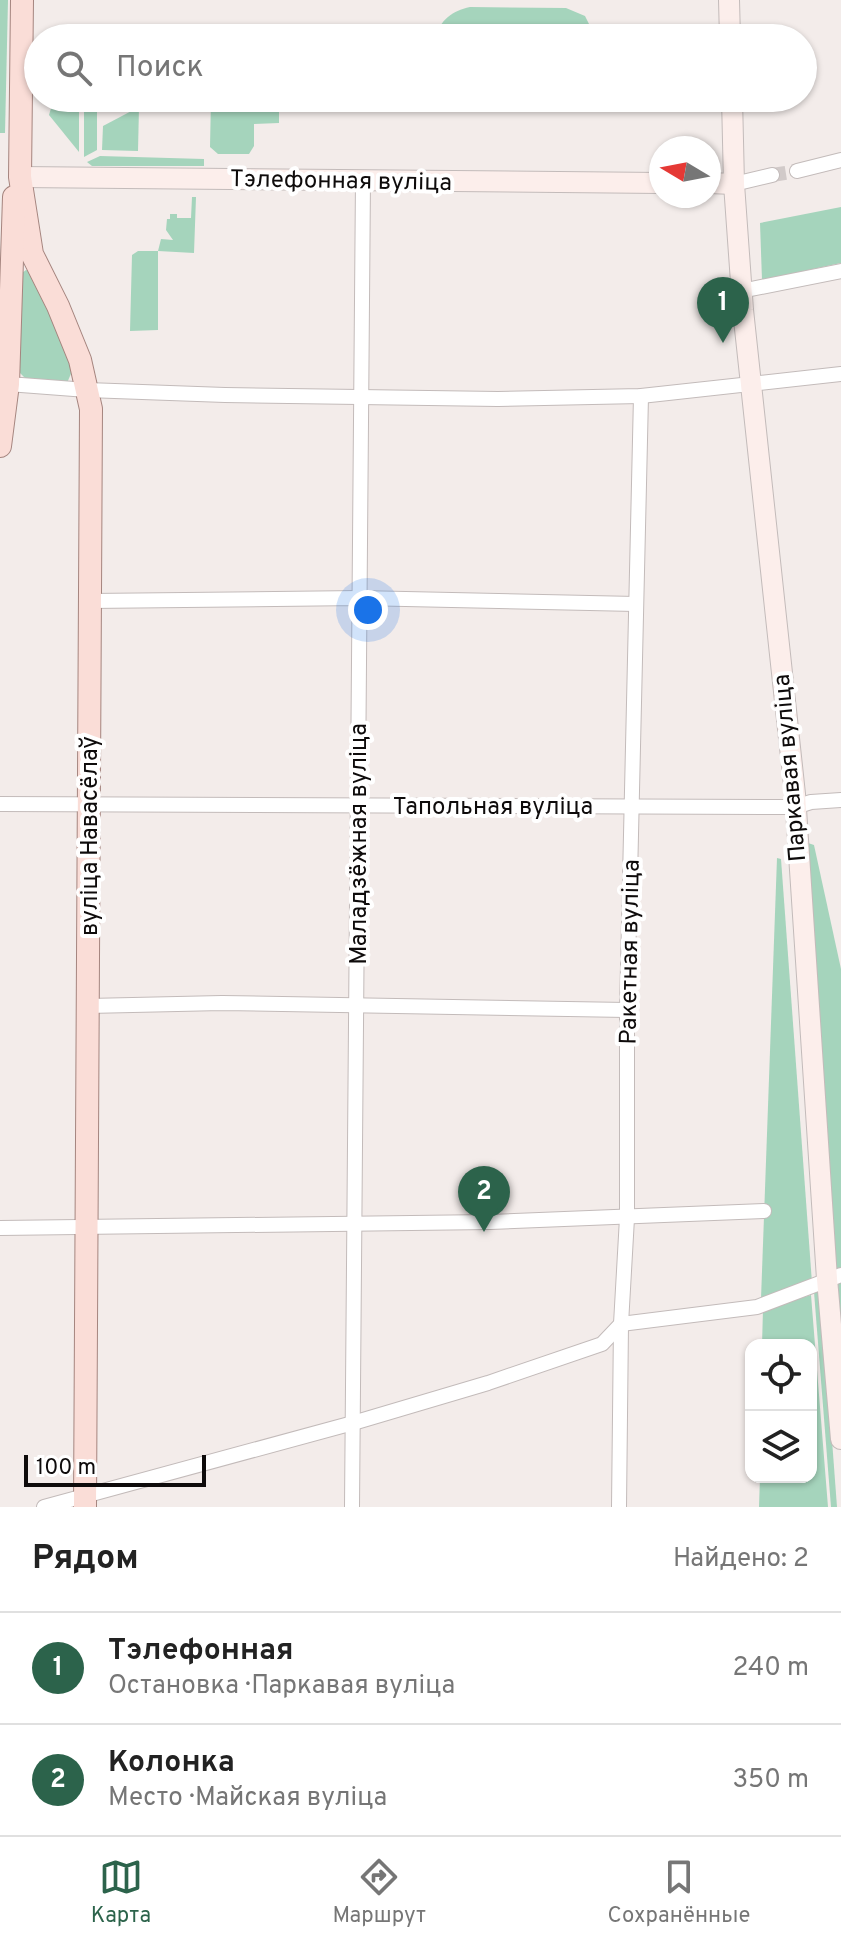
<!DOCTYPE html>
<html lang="ru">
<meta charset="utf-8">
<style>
:root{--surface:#fff;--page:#f2f2f2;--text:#222;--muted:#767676;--line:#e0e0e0;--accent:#2c634b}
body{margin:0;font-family:Overpass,sans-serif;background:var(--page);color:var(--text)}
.controls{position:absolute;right:24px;bottom:24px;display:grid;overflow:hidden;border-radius:16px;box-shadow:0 2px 6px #0004}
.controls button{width:72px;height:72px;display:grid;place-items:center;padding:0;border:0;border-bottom:2px solid var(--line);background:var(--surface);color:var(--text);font:40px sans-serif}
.compass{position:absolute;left:649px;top:136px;width:72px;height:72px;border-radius:50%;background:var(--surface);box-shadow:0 2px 6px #0004;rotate:280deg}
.scale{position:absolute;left:24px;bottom:20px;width:182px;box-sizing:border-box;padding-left:8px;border:4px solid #0e0b0b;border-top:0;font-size:22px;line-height:28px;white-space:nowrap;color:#0e0b0b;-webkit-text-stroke:6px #fff;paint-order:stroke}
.you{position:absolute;left:368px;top:610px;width:28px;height:28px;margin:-20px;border:6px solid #fff;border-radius:50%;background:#1a73e8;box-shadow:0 0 0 12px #1a73e833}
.badge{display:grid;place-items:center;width:52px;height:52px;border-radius:50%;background:var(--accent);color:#fff;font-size:26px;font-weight:700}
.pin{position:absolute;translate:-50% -66px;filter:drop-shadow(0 2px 4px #0008)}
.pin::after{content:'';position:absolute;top:42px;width:28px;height:24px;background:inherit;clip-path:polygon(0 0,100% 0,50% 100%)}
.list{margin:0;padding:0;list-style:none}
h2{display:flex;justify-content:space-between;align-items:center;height:104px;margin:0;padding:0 32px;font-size:34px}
h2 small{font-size:26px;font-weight:400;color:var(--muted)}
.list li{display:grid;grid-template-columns:52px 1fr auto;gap:24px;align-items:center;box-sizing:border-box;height:112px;padding:0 32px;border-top:2px solid var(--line)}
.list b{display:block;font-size:30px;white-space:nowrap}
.list p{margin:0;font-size:26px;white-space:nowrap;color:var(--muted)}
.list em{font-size:26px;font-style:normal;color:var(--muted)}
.icon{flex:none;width:44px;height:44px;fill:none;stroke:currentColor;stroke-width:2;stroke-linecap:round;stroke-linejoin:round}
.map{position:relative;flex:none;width:841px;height:1507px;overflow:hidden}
.search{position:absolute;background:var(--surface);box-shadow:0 2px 6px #0004;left:24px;right:24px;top:24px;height:88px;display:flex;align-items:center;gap:20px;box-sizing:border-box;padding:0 28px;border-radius:44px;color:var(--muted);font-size:30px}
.sheet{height:328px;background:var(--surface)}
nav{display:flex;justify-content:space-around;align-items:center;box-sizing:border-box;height:112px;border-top:2px solid var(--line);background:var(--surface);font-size:22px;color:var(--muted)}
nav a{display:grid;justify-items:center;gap:4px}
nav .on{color:var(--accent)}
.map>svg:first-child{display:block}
.green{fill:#a5d4bc}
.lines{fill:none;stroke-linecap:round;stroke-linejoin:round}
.street-tunnel{stroke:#d1cac9;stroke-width:14;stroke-dasharray:14 7;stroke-linecap:butt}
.street-casing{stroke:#c3bbba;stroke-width:16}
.secondary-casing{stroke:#c3bbba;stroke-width:22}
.primary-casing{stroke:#a5857f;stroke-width:24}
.street{stroke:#fff;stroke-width:14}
.secondary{stroke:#fceeeb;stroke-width:20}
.primary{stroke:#faddd7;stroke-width:22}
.labels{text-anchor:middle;stroke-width:8;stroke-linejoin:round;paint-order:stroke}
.street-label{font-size:24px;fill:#0e0b0b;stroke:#fff}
</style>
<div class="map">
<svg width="841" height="1507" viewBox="0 0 841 1507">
<rect width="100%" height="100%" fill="#f3ecea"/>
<!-- green -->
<g class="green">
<path d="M0,0H8L5,133H0Z"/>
<path d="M470,7L566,8L585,16L596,38H435C440,20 452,11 470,7Z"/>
<path d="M280,25V38H212V26Z"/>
<path d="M54,98H79V152L49,115Z"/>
<path d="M84,98H97V150L84,157Z"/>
<path d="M211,98H279V123L254,124V146L249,154H218L210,147Z"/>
<path d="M139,107L138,151L102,150L103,126Z"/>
<path d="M100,156L204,159V166H92L87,162Z"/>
<path d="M192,197H196L194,253L158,251V330L130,331L132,255L138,251H158L161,239L173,240L166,230L167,219H170V214H177V218H191Z"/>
<path d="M841,207V263L762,280L760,223Z"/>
<path d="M26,270L30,271L71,363L73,369L67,383L27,380L19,372L22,273Z"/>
<path d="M808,843L814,845L841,969V1332L805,849Z"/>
<path d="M777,858L781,859L812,1283L761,1299Z"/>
<path d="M817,1289L821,1293L837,1507H831L814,1292Z"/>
<path d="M811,1295L828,1507H759L760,1477H811V1345H762L763,1309Z"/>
</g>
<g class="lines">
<!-- street-tunnel -->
<path class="street-tunnel" d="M772,175L797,171"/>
<defs>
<g id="street">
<path d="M797,171L841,160"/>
<path d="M734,184L772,175"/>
<path d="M741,291L841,271"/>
<path d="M8,384L87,390L225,395L498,399L641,396L841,374"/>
<path d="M90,601L359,598L636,604"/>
<path d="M0,804L795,807L811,802L841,800"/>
<path d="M88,1006L222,1003L627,1010"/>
<path d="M0,1228L490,1222L764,1211"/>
<path d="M44,1507L353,1423L488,1383L602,1344L621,1324L757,1307L841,1275"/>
<path d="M352,1507L363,180"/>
<path d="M619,1507L621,1324L627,1218V1010L641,396"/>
</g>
<g id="secondary">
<path d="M729,0L730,38"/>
<path d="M732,98L734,184L743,310L795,794L827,1279L841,1439"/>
<path d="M20,177L661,183"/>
<path d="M709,183L734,184"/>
</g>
<g id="primary">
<path d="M22,0L20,177L32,254L58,306L80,360L91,409L85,1507"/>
<path d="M0,446L8,384L14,197"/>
</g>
</defs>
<!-- street casing -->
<use href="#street" class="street-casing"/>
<!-- secondary casing -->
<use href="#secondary" class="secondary-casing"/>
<!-- primary casing -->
<use href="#primary" class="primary-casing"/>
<!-- street -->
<use href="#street" class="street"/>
<!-- secondary -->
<use href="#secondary" class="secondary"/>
<!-- primary -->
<use href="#primary" class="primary"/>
</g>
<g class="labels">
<!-- street labels -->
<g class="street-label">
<text transform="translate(341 180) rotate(1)" y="8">Тэлефонная вуліца</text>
<text transform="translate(789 768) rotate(-95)" y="8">Паркавая вуліца</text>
<text x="493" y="814">Тапольная вуліца</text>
<text transform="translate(89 836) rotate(-90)" y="8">вуліца Навасёлаў</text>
<text transform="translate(358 844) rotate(-90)" y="8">Маладзёжная вуліца</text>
<text transform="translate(629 952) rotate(-89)" y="8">Ракетная вуліца</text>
</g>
</g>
</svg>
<div class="controls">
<button><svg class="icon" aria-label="locate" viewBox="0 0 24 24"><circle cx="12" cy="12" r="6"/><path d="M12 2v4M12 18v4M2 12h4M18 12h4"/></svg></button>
<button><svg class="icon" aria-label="layers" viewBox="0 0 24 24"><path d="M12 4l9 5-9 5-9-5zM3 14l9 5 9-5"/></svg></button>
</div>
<svg class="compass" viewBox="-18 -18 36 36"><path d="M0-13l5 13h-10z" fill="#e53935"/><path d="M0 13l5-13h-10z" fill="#767676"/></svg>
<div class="scale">100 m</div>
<div class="you"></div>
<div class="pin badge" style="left:723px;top:343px">1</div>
<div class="pin badge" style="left:484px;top:1232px">2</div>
<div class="search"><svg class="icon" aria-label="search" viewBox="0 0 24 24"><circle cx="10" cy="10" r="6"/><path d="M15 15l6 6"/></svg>Поиск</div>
</div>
<section class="sheet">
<h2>Рядом<small>Найдено: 2</small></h2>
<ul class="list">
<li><span class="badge">1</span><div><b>Тэлефонная</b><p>Остановка · Паркавая вуліца</p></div><em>240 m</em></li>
<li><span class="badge">2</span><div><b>Колонка</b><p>Место · Майская вуліца</p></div><em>350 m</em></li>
</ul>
</section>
<nav>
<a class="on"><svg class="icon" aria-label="map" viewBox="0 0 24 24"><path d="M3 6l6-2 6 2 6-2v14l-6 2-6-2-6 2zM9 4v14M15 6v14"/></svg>Карта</a>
<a><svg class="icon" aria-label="directions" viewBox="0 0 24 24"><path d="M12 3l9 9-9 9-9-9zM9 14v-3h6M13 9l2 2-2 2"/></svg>Маршрут</a>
<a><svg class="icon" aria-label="saved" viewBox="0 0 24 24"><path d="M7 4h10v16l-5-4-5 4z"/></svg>Сохранённые</a>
</nav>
